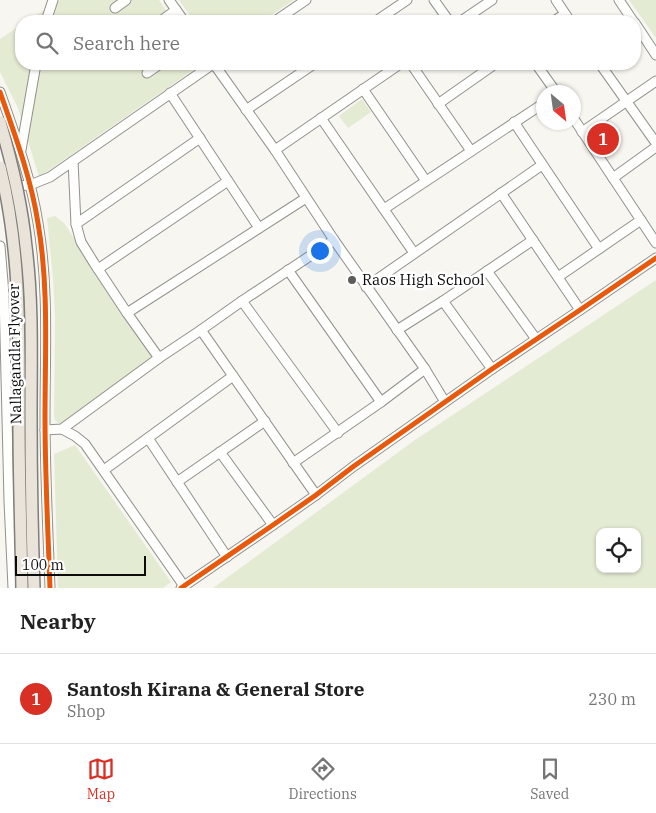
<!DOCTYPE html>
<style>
:root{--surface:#fff;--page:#f6f6f6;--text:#222;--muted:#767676;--line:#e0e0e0;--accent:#d93025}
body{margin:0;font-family:"IBM Plex Serif",serif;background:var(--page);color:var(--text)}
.controls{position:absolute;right:15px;bottom:15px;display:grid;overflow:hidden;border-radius:10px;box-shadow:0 1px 4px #0004}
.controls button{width:45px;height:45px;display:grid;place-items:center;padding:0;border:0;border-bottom:1px solid var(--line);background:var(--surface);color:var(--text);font:25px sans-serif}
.compass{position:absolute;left:536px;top:85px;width:45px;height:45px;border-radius:50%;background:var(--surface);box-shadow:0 1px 4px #0004;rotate:151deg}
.scale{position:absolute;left:15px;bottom:12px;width:131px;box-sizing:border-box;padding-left:5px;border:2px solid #0b0b0b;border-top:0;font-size:14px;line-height:18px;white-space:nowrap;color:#0b0b0b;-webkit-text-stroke:4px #fff;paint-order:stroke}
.you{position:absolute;left:319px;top:250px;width:18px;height:18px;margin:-12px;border:4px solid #fff;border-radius:50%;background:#1a73e8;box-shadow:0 0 0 8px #1a73e833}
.badge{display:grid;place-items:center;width:32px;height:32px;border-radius:50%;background:var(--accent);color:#fff;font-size:16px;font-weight:700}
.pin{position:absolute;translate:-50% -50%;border:2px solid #fff;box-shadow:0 1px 5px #0006}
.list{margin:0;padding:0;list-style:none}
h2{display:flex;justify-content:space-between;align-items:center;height:65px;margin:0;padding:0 20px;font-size:21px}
h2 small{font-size:16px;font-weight:400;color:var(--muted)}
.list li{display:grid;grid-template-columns:32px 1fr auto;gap:15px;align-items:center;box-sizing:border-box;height:90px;padding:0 20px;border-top:1px solid var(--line)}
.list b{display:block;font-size:19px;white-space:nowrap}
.list p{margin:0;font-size:16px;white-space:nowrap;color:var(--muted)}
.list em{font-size:16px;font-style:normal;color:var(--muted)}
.icon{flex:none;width:28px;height:28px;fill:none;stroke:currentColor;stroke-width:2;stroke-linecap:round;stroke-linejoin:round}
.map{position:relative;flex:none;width:656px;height:588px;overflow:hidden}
.search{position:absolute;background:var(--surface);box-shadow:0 1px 4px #0004;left:15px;right:15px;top:15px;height:55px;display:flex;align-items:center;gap:12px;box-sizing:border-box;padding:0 18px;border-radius:20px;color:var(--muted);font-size:19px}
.sheet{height:155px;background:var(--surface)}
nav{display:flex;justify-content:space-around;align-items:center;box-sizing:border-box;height:70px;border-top:1px solid var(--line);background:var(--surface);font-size:14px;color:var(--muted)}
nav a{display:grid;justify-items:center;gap:2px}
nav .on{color:var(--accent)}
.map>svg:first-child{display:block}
.green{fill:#e4ebd3;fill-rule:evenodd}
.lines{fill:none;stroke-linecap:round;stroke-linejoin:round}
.minor-casing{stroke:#92918e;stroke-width:11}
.minor{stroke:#fefefd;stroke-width:9}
.major-bridge-casing{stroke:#7f7e7b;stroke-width:14;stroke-linecap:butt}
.major-bridge{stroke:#e9e3da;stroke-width:11}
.cycleway-casing{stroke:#fff;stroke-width:8}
.cycleway{stroke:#e8590c;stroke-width:5}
.poi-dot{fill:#5e5d5b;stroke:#fff;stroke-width:2}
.labels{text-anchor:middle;stroke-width:5;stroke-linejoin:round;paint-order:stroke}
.poi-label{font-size:15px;fill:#0b0b0b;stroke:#fff;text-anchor:start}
.street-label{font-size:15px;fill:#0b0b0b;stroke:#fff}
</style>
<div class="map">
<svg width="656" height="588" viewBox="0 0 656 588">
<rect width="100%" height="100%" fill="#f8f6f0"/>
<!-- green -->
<g class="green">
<path d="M60,0H159L173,21H27Z"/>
<path d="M179,0H294L262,21H194Z"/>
<path d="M629,0H656V38Z"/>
<path d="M21,25V64H202L39,177L18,108L0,72V39Z"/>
<path d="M362,99L371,112L348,128L339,116Z"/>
<path d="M55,216L64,223L152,357L151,362L64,423H58L55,420L54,415L55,318L53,278L47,218Z"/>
<path d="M656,280V588H213L415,440ZM600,532H637V569H600Z"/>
<path d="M75,445L171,582L163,588H58L54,454Z"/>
</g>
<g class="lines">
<defs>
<g id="minor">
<path d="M169,0L184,21"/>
<path d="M434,0L449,21"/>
<path d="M556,0L570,21"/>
<path d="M619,0L633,21"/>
<path d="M115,8L126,0"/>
<path d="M46,21L53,0"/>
<path d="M161,21L176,10"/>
<path d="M275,21L306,0"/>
<path d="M376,21L407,0"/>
<path d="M461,21L492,0"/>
<path d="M554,21L565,14"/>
<path d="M635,23L656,55"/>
<path d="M214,64L275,150L334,240L425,369L445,402"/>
<path d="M411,64L471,151"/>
<path d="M536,64L556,92"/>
<path d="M600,64L656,143"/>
<path d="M147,73L160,64"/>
<path d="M363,89L426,181"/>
<path d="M0,92C15,135 31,178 38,223C49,287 45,352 45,417C45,474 48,531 50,588"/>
<path d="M170,93L259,228"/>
<path d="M438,104L495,64"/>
<path d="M246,110L314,64"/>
<path d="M321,118L414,253"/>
<path d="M574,119L656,243"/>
<path d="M514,122L599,249"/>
<path d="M582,132L656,81"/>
<path d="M21,150L36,64"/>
<path d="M275,150L400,64"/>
<path d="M73,161L76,224L81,242L94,263L127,313L159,358"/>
<path d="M613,178L656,147"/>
<path d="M0,187L30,185L50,177L213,64"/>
<path d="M501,193L580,310"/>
<path d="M384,209L544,103"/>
<path d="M76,224L200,138"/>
<path d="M0,246L4,294L9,501L13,588"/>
<path d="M98,269L228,181"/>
<path d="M288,270L381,402"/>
<path d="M487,271L536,339"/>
<path d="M558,277L641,220"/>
<path d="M366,287L542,165"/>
<path d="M242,301L338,433"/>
<path d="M443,301L492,369"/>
<path d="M127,313L306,198"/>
<path d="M201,330L316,495"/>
<path d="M397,330L443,301L533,240"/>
<path d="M62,429L75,436L85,444L184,586"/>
<path d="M45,430L62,429L159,358L201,330L242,301L334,240"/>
<path d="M148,438L227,557"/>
<path d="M220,452L273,525"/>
<path d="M293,463L381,402L425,369"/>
<path d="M104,470L233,376"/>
<path d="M177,482L265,421"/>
<path d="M181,588L273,525L316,495L354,466L492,369L580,310L656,258"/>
</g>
</defs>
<!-- minor casing -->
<use href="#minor" class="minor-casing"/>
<!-- minor -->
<use href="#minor" class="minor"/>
<defs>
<g id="major-bridge">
<path d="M0,122C12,163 22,205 26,247C33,302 31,359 31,414C31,472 32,530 34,588"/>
<path d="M0,167C21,250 19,336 19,421C19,476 21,532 22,588"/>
</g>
</defs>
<!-- major-bridge casing -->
<use href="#major-bridge" class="major-bridge-casing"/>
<!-- major-bridge -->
<use href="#major-bridge" class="major-bridge"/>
<defs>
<g id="cycleway">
<path d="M0,92C15,135 31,178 38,223C49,287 45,352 45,417C45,474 48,531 50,588"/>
<path d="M181,588L273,525L316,495L354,466L492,369L580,310L656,258"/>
</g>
</defs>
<!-- cycleway casing -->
<use href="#cycleway" class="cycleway-casing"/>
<!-- cycleway -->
<use href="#cycleway" class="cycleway"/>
</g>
<!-- markers -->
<circle class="poi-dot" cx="352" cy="280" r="5"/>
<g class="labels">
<!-- poi labels -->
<g class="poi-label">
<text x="362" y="285">Raos High School</text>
</g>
<!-- street labels -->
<g class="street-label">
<text transform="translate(15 354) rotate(-91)" y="5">Nallagandla Flyover</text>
</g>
</g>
</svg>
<div class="controls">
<button><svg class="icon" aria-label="locate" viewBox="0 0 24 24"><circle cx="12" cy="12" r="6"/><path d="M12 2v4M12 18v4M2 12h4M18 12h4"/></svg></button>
</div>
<svg class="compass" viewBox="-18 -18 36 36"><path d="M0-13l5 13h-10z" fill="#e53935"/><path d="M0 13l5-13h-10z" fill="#767676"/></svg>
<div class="scale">100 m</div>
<div class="you"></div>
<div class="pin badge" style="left:603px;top:139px">1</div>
<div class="search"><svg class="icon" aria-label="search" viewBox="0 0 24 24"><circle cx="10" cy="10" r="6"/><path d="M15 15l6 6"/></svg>Search here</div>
</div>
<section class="sheet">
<h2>Nearby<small></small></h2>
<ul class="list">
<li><span class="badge">1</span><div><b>Santosh Kirana &amp; General Store</b><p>Shop</p></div><em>230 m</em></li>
</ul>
</section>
<nav>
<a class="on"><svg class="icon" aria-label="map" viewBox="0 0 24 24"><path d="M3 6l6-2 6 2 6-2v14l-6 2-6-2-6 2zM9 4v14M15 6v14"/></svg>Map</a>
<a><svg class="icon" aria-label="directions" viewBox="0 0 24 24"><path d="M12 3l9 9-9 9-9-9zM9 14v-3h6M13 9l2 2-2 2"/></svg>Directions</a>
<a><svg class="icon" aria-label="saved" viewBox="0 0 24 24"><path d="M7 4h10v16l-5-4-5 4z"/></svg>Saved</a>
</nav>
